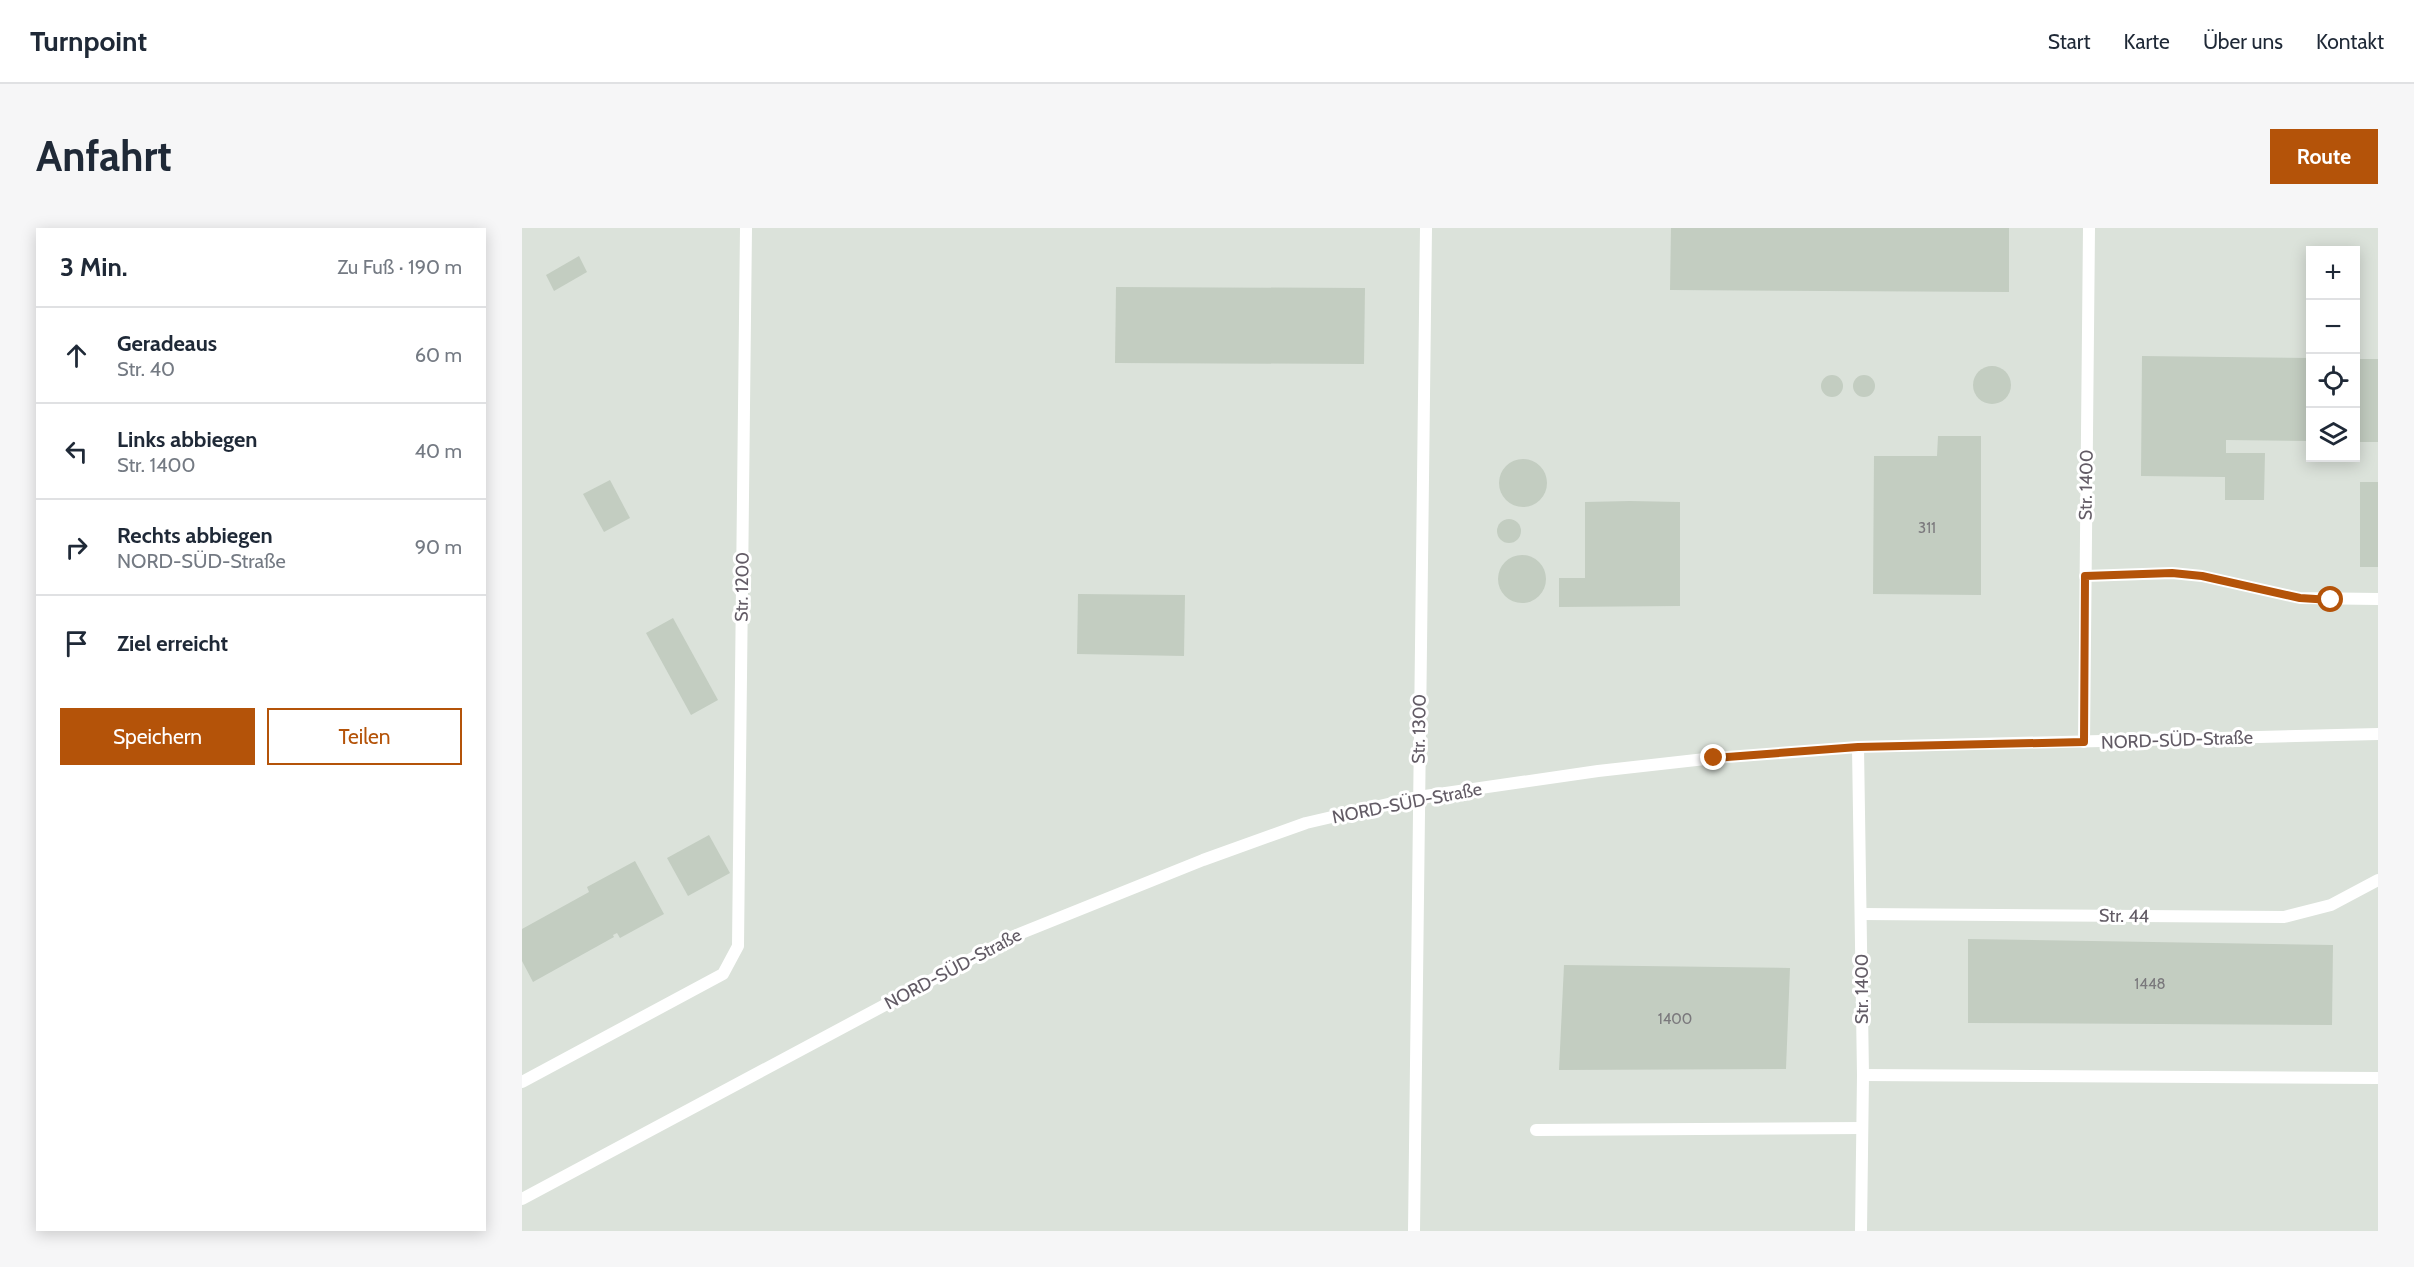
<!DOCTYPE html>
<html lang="de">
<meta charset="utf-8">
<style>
:root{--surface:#fff;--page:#f6f6f7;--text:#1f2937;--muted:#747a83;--line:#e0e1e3;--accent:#b45309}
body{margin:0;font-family:Cabin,sans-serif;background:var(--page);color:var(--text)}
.controls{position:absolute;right:18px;top:18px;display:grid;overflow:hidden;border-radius:0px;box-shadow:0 3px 15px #0003}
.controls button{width:54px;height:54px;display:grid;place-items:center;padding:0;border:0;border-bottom:2px solid var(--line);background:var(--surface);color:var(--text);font:30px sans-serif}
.stop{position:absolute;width:18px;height:18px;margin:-14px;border:4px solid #b45309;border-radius:50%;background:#fff}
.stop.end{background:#b45309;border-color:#fff;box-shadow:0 2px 6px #0008}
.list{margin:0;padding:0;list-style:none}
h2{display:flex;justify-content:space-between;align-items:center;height:78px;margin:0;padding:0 24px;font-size:26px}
h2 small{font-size:20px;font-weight:400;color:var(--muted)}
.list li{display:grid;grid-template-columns:39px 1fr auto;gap:18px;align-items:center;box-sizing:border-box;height:96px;padding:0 24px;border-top:2px solid var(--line)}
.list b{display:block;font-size:22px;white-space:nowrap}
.list p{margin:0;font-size:20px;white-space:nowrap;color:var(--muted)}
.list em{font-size:20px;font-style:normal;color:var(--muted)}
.actions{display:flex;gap:12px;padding:18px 24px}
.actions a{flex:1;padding:14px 0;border:2px solid var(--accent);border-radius:0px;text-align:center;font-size:21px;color:var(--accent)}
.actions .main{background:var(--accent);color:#fff}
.icon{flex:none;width:33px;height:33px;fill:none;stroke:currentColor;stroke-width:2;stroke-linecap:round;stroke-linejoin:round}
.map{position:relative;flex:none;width:1856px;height:1003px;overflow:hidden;border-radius:0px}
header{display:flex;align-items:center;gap:36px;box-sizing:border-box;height:84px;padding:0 30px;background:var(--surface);border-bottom:2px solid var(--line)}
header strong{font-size:28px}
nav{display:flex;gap:33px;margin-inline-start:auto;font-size:21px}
.intro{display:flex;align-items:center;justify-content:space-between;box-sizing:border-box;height:144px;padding:0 36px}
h1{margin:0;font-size:42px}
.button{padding:15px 27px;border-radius:0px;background:var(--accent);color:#fff;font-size:21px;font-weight:700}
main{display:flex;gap:36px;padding:0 36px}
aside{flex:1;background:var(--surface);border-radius:0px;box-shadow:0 3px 15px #0003}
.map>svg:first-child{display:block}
.industrial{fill:#dbe2da;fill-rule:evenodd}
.building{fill:#c3cdc1}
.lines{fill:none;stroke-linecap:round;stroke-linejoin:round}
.service{stroke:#fff;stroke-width:12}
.route{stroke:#b45309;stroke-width:8}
.labels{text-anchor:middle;stroke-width:6;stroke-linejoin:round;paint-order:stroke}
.number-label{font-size:15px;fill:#7a787c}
.street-label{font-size:18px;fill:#625b65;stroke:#fff}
</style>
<header>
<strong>Turnpoint</strong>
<nav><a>Start</a><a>Karte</a><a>Über uns</a><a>Kontakt</a></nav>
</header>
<div class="intro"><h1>Anfahrt</h1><a class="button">Route</a></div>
<main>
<aside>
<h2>3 Min.<small>Zu Fuß · 190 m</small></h2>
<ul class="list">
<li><svg class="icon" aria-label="ahead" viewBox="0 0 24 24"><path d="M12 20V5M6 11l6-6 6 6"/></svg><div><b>Geradeaus</b><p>Str. 40</p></div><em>60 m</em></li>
<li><svg class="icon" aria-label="left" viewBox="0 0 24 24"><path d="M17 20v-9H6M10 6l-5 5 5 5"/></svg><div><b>Links abbiegen</b><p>Str. 1400</p></div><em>40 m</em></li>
<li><svg class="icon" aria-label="right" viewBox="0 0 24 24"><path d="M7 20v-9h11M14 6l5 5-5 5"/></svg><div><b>Rechts abbiegen</b><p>NORD-SÜD-Straße</p></div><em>90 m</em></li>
<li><svg class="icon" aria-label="arrive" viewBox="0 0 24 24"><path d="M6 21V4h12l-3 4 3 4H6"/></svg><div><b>Ziel erreicht</b></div></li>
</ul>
<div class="actions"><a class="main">Speichern</a><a>Teilen</a></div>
</aside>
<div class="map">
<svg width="1856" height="1003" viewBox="0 0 1856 1003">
<rect width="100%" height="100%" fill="#e3efe2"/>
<!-- industrial -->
<path class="industrial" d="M0,0H1856V1003H0ZM1788,22H1834V230H1788Z"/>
<!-- building -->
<g class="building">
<path d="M1149,0H1487V64L1148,62Z"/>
<path d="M57,28L65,44L32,63L24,47Z"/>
<path d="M594,59L843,60L842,136L593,135Z"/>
<path d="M1620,128L1788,130V213L1704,212V225H1743L1742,272H1703V249L1619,248Z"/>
<rect x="1834" y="131" width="22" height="83"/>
<circle cx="1470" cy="157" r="19"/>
<circle cx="1310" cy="158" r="11"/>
<circle cx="1342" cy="158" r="11"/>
<path d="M1416,208H1459V367L1351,366L1352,228H1415Z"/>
<circle cx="1001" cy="255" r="24"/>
<path d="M88,252L108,290L82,304L61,266Z"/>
<rect x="1838" y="254" width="18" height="85"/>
<path d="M1108,273L1158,274V378L1037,379V350H1063V274Z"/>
<circle cx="987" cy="303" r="12"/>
<circle cx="1000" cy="351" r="24"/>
<path d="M556,366L663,367L662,428L555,426Z"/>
<path d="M151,390L196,472L169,487L124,405Z"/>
<path d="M187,607L208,645L166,668L145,630Z"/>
<path d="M113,633L142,686L98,710L95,705L91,707L92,709L11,754L0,733V701L67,664L65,659Z"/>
<path d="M1446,711L1811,717L1810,797L1446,795Z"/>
<path d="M1042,737L1268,740L1264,841L1037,842Z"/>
</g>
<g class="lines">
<!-- service -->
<g class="service">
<path d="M1563,348L1650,345L1680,348L1778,370L1856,371"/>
<path d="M1562,514L1567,0"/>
<path d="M1336,519L1341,847L1339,1003"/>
<path d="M1340,686L1762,689L1809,677L1856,652"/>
<path d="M1341,847L1856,850"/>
<path d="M0,854L201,746L216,718L224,0"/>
<path d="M1014,902L1340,900"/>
<path d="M0,971L492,708L681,632L784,595L896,569L1076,543L1192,530L1336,519L1856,506"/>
<path d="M892,1003L904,0"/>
</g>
</g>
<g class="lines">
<!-- route -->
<path class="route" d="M1192,530L1336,519L1562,514L1563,348L1650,345L1680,348L1778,370L1809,372"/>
</g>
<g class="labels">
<!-- number labels -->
<g class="number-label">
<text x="1405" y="305">311</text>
<text x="1628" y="761">1448</text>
<text x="1153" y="796">1400</text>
</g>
<!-- street labels -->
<g class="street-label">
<text transform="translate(1564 257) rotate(-89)" y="6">Str. 1400</text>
<text transform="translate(220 359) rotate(-89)" y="6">Str. 1200</text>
<text transform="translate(897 501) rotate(-89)" y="6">Str. 1300</text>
<text transform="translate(1655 512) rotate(-2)" y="6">NORD-SÜD-Straße</text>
<text transform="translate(885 575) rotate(-11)" y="6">NORD-SÜD-Straße</text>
<text transform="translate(1602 688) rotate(1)" y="6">Str. 44</text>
<text transform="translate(431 741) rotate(-28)" y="6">NORD-SÜD-Straße</text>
<text transform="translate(1340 761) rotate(-90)" y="6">Str. 1400</text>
</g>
</g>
</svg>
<div class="controls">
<button>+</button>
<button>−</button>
<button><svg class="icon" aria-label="locate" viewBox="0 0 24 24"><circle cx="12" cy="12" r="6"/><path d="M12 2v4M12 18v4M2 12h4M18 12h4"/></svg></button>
<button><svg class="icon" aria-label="layers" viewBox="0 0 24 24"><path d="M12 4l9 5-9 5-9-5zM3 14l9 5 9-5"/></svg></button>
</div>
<div class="stop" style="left:1809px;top:372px"></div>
<div class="stop end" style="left:1192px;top:530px"></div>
</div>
</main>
